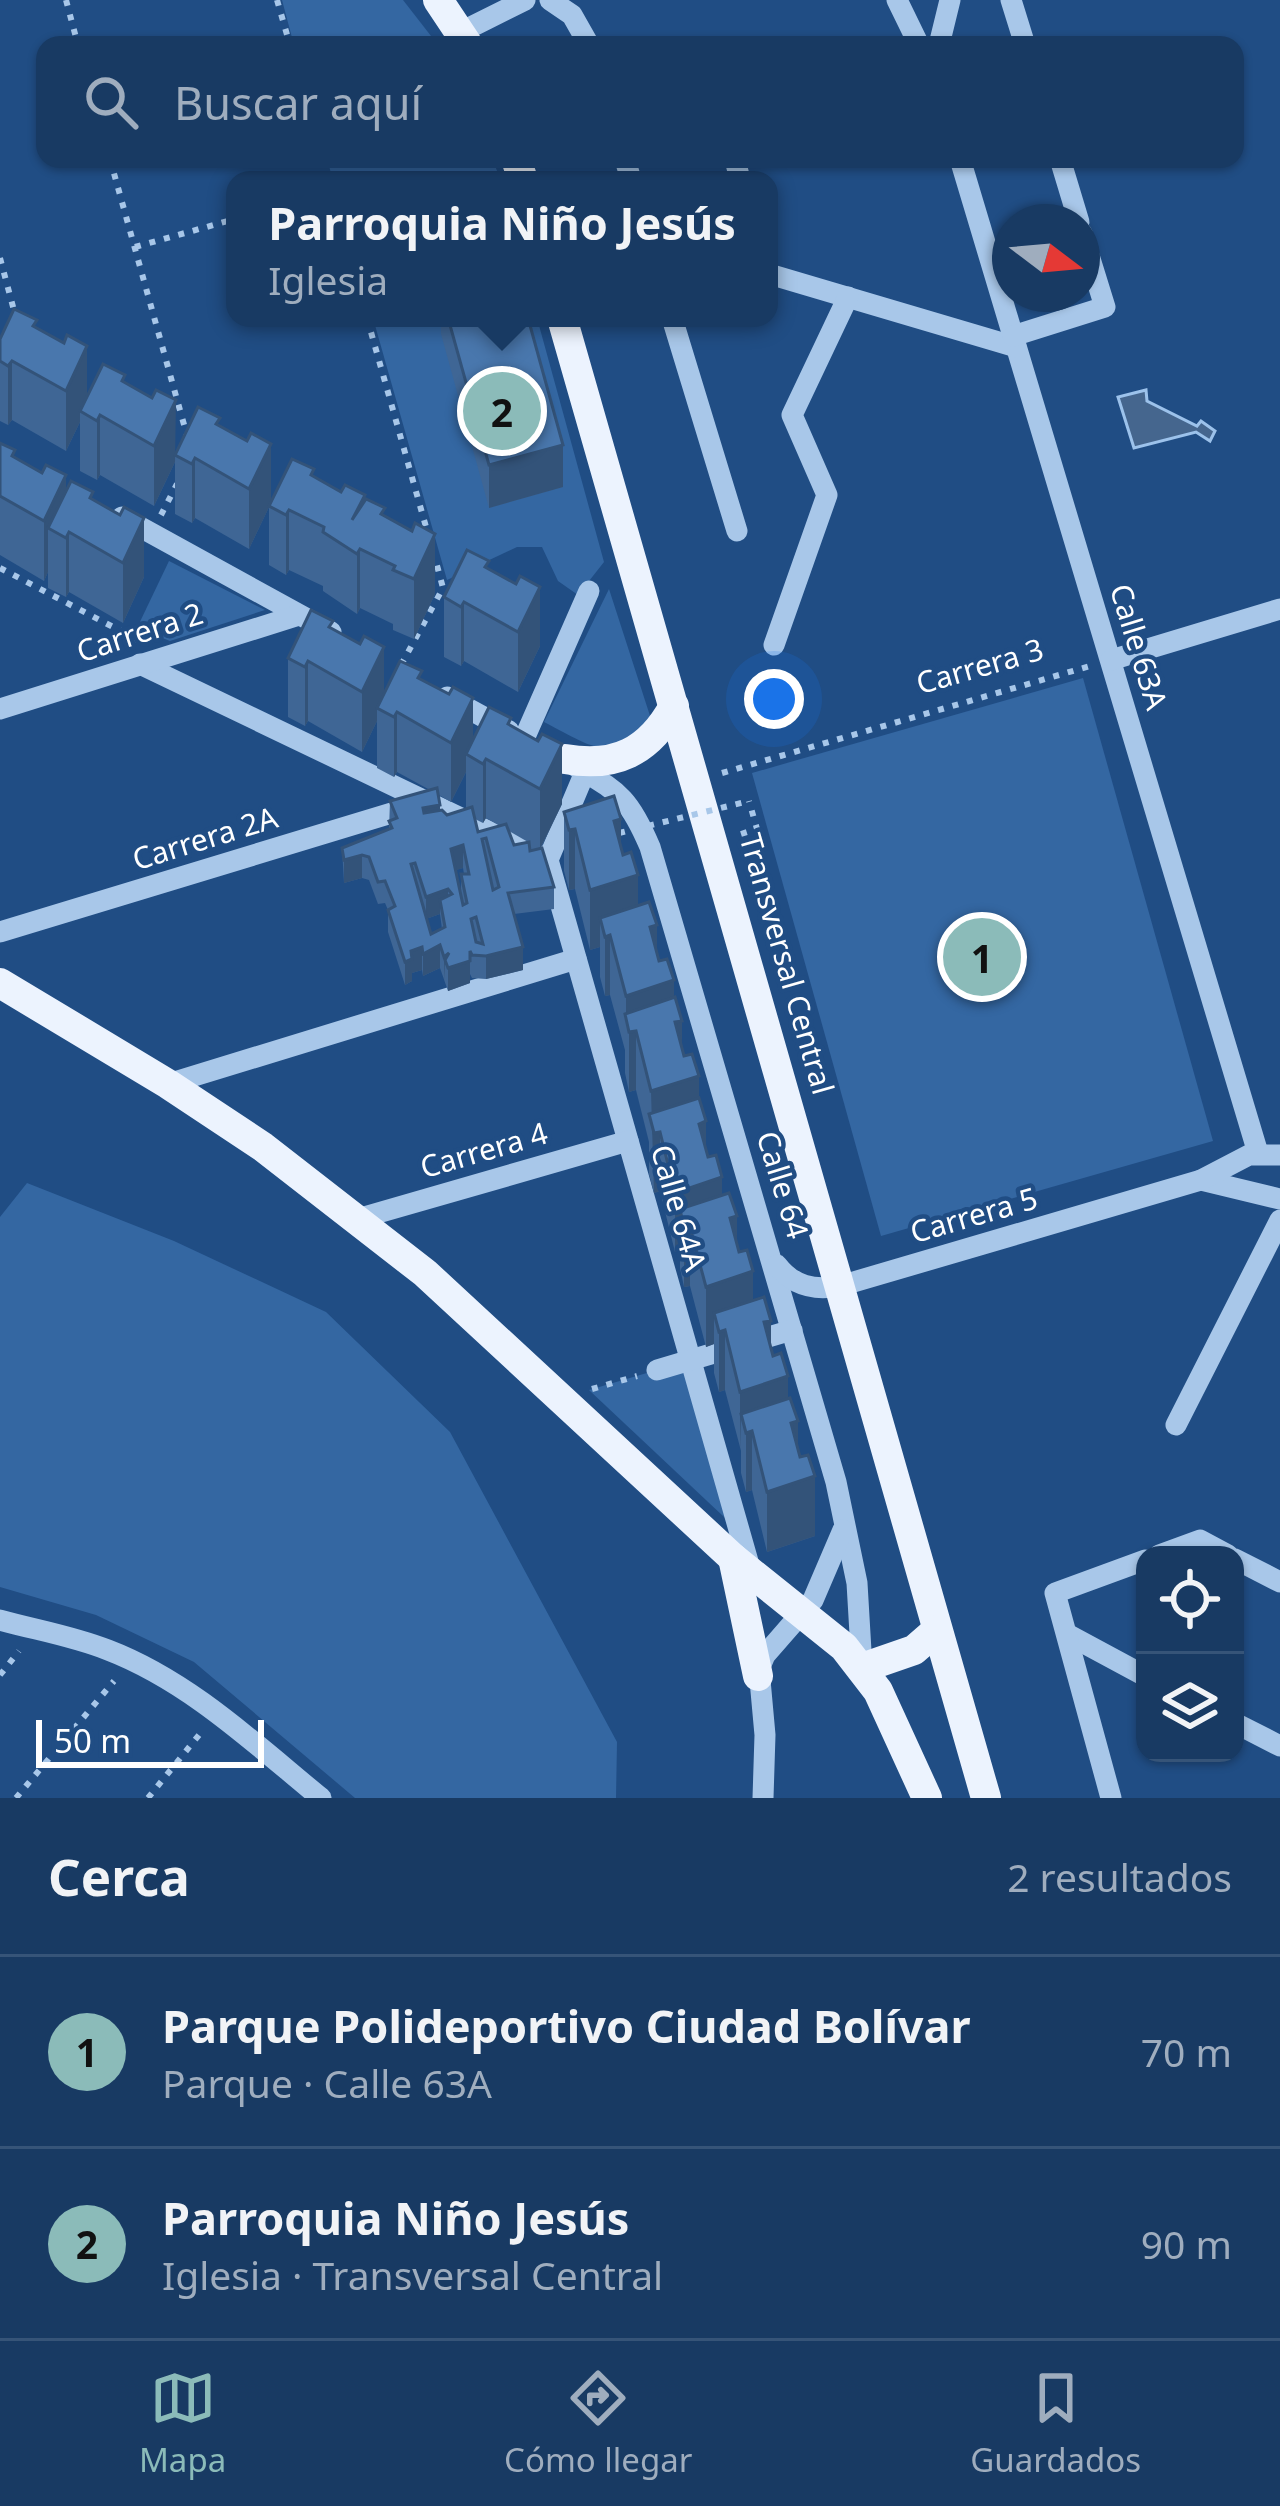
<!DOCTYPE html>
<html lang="es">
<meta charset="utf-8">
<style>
:root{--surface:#183a63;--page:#214169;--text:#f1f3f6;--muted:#9fadbe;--line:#365478;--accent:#8bbbb9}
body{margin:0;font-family:"Noto Sans",sans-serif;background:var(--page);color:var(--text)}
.controls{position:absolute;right:36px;bottom:36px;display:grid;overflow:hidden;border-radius:24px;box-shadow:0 3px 9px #0004}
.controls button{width:108px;height:108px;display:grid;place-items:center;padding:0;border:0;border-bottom:3px solid var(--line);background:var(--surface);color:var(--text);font:60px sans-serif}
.compass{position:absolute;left:992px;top:204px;width:108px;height:108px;border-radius:50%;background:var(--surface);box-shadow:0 3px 9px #0004;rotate:106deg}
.scale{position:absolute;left:36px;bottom:30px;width:228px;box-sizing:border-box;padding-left:12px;border:6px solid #fff;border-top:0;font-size:33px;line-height:42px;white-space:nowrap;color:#fff;-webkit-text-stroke:9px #204d84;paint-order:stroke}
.you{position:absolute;left:774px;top:699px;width:42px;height:42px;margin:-30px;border:9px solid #fff;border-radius:50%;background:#1a73e8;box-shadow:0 0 0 18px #1a73e833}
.badge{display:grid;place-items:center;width:78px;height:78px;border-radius:50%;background:var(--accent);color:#111;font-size:39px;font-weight:700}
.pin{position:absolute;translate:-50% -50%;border:6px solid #fff;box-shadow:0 3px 12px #0006}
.popup{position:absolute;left:226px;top:171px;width:552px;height:156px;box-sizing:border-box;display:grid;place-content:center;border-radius:24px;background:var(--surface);filter:drop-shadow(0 3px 9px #0005);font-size:39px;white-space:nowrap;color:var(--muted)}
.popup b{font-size:45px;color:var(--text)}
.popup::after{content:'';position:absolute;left:50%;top:100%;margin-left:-24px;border:24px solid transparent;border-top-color:var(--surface)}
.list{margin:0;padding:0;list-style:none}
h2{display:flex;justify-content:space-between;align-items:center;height:156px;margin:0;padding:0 48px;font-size:51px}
h2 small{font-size:39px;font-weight:400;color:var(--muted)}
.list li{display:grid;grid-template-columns:78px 1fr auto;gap:36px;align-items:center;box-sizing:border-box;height:192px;padding:0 48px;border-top:3px solid var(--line)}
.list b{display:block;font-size:45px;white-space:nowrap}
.list p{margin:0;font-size:39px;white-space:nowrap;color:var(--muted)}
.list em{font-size:39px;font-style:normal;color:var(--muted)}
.icon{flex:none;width:66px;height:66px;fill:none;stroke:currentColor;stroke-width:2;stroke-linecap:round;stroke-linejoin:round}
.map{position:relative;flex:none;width:1280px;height:1798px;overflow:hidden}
.search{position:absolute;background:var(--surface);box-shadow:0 3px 9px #0004;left:36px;right:36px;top:36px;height:132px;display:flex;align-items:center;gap:30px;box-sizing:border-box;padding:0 42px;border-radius:24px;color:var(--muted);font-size:45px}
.sheet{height:540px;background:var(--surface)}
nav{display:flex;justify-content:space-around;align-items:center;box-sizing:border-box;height:168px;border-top:3px solid var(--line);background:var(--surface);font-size:33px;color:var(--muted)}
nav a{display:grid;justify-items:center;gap:6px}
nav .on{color:var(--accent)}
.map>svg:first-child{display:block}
.green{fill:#3467a2}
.water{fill:#45668e;stroke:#9cc2eb;stroke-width:3}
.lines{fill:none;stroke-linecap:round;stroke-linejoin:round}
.path{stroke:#a8c7e9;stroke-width:6;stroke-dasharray:6 9;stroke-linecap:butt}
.minor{stroke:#a8c7e9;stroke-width:21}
.major{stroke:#ecf3fe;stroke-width:30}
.path-bridge{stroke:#a8c7e9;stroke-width:6;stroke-dasharray:6 9;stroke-linecap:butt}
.wall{fill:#3f6695;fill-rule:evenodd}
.shaded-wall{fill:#335379}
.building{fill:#4977ad;stroke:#335379;stroke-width:3;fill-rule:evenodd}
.labels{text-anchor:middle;stroke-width:9;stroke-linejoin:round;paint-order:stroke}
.street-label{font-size:30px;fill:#fff;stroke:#204d84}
</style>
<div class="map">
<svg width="1280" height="1798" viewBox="0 0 1280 1798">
<rect width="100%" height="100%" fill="#204d84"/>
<!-- green -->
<g class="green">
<path d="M282,0H403L438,45H294Z"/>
<path d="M327,159H493L500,180H333Z"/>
<path d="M373,318H537L604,562L578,595L558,581L542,547H517L447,580Z"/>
<path d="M169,561L265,610L170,641L137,628Z"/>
<path d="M609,589L652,722C600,760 599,750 544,722Z"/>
<path d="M1083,678L1213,1141L881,1236L752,773Z"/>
<path d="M27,1183L174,1241L326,1312L450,1432L617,1742L616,1798H355L194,1662L96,1615L0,1587V1217Z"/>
<path d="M691,1360L740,1532L589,1390Z"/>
</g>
<!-- water -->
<path class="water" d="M1146,390L1147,401L1197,426L1201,421L1215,431L1210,441L1196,432L1134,448L1118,397Z"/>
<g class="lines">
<!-- path -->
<g class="path">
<path d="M66,0L78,45"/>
<path d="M277,0L290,45"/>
<path d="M110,159L188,439"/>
<path d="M322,159L328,180"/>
<path d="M135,247L235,219"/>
<path d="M0,258L16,318"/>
<path d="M367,318L428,534"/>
<path d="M161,515L177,484"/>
<path d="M0,568L138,640"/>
<path d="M401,665L443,588L435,558"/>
<path d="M722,773L1090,666"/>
<path d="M741,834L757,829L749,801"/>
<path d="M592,1389L637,1376"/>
<path d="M0,1675L19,1651"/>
<path d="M16,1798L114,1681"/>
<path d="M148,1798L203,1730"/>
</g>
<!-- minor -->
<g class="minor">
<path d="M550,0L572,15L589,45"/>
<path d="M897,0L919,45"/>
<path d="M1011,0L1025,45"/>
<path d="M461,32L525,0"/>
<path d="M939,45L950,0"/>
<path d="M625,159L631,180"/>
<path d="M735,159L740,180"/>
<path d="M960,159L1258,1153"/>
<path d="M1060,159L1079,222"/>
<path d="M769,274L1016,347"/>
<path d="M672,318L737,531"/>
<path d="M1013,336L1105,307L1082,233"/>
<path d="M122,517L331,632"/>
<path d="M774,645L827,495L792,415L848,297"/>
<path d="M1111,660L1280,609"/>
<path d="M140,664L542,857"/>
<path d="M447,697L509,731"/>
<path d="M0,709L299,615"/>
<path d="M524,739L589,591"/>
<path d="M569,762C617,792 627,793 650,847L836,1482L857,1583L862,1668"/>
<path d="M548,860L751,1572"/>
<path d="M548,860L585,772"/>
<path d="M0,932L418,805"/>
<path d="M168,1084L576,959"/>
<path d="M1201,1180L1280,1199"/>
<path d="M357,1219L628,1141"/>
<path d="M777,1265C793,1286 814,1291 840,1286L1201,1180L1249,1155H1280"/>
<path d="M657,1370L792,1330"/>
<path d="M1176,1425L1280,1220"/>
<path d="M1159,1555L1200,1540L1228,1555"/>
<path d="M1235,1559L1280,1582"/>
<path d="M0,1620C36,1630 73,1636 108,1650C189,1681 255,1744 321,1798"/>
<path d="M1067,1634L1145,1676"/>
<path d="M1235,1723L1280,1746"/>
<path d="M763,1798L765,1735L759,1669L765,1655L813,1600L843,1530"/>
<path d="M1111,1798L1055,1593L1145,1560"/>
</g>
<!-- major -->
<g class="major">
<path d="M438,0L468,45"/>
<path d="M516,159L523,180"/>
<path d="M562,318L986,1798"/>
<path d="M565,759C615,768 649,752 674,706"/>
<path d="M0,983L168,1084L263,1147L425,1273L733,1558L844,1647L878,1691L927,1798"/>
<path d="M733,1558L758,1676"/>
<path d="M862,1668L914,1650L937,1630"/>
</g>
<!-- path-bridge -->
<path class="path-bridge" d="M619,833L749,801"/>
</g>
<!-- wall -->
<g class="wall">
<path d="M441,318H528L563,487L489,508L441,334Z"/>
<path d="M37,328L87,396L125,382L176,453L220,426L271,502L314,477L341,492L365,500L385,516L435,594L414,639L393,630V624L360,608L357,614L323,591V586L289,570L286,575L269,565V507L249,549L195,518L192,523L175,514V462L154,506L100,475L97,480L80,471V422L66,451L12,420L8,425L0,421V339Z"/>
<path d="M0,443L15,457L66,492L93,500L144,577L123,623L69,592L66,597L48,588V572L44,581L0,555Z"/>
<path d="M489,569L540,646L518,692L464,661L461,666L444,657V597Z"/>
<path d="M333,629L384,694L422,680L473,739L511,726L562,804L541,848L554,887V909L514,914L523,970L486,979L472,978L470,974V983L448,991L440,968L423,976L422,970L412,973V981L405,985L388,932V910L385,903L378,904L369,880L362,878L344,883L342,848L389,829L390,801L430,790L397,772L394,777L377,768V721L362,752L308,721L305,726L288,717V658ZM466,772V809L447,815L440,811L439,795L451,802ZM486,818L500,826L478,832L475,819L483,823ZM509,831L528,842L514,845ZM463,868L464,874H461V897L455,870ZM440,914L442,929L431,934L426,919Z"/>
<path d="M564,812L621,847L638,906L674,998L682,1049L699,1099L706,1148L722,1195L753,1300L788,1399L815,1536L767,1552L752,1490L746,1492L741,1473V1451L725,1390L719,1392L714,1373V1344L706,1347L690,1286L684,1287L680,1268V1251L675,1252L660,1191L654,1193L649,1174V1142L636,1090L629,1092L625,1073V1050L610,995L605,996L600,977V947L590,950L575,889L569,890L564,871Z"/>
</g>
<!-- shaded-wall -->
<g class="shaded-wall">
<path d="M87,346V406L80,411V422L66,451V391Z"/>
<path d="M12,361V420L8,425V366Z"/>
<path d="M176,400L175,462L154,506V446Z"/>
<path d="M100,415V475L97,480V421Z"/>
<path d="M271,444V503L249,549V489Z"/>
<path d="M563,445V487L489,508V465Z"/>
<path d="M195,458V518L192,523V464Z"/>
<path d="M66,475V535L48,528V572L44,581V521Z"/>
<path d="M365,495V551L360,549V608L357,614V554L352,520Z"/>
<path d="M289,510V570L286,575V515Z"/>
<path d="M144,518V577L123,623V563Z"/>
<path d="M69,532V592L66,597V538Z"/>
<path d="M435,534V594L414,639V579Z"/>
<path d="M540,587V646L518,692V632Z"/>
<path d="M464,602V661L461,666V607Z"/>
<path d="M384,647V706L377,708V721L362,752V692Z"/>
<path d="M308,661V721L305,726V667Z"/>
<path d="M473,698V758L466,754V772L451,802V743Z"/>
<path d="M397,712V772L394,777V717Z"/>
<path d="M562,744V804L540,849V789Z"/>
<path d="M486,759V818L483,823V764Z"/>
<path d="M440,805V827L423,831V808Z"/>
<path d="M621,819V878L614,821Z"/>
<path d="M575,829V889L569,890V830Z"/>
<path d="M463,845V868L451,872V849Z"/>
<path d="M362,855V878L344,883V860Z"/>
<path d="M638,875V934L610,935V995L605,996V937L600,918V947L590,950V890Z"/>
<path d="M448,889V912L440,900V914L426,919V897Z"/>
<path d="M657,925V985L650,927Z"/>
<path d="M440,945V968L423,976V954Z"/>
<path d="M422,947V970L412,973V981L405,985V962L411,951Z"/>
<path d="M523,947V970L486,979V956Z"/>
<path d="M449,953L470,961V983L448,991V968L445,960L444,980V957Z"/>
<path d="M674,980V1040L636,1031V1090L629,1092V1032L626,1019V996Z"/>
<path d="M682,1021V1080L675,1022Z"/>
<path d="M699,1076V1135L660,1132V1191L654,1193L651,1091Z"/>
<path d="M706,1121V1181L699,1124Z"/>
<path d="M722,1177V1236L690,1227V1286L684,1287V1228L680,1209V1251L675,1252V1193Z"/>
<path d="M737,1216V1276L730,1218Z"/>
<path d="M753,1271V1331L725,1330V1390L719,1392V1332L714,1313V1344L706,1347V1287Z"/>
<path d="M771,1321V1380L764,1322Z"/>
<path d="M788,1376V1435L752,1431V1490L746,1492V1433L741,1414L740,1451V1392Z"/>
<path d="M798,1421V1481L791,1423Z"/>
<path d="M815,1476V1536L767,1552V1492Z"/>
</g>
<!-- building -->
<g class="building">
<path d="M14,309L37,320L33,326L64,343L67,335L87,346L66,391L12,361L8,366L0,361V339Z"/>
<path d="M448,318H528L563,445L489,465Z"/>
<path d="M103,364L125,375L122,381L152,398L156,390L176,400L154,446L100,415L97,421L80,411Z"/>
<path d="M198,407L220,418L216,424L247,441L251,433L271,444L249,489L195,458L192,464L175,455Z"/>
<path d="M0,443L15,450L12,456L42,473L46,465L66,475L44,521L0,496Z"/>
<path d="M292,459L314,469L311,475L341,492L345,485L365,495L352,520L366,499L385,508L381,514L412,531L415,523L435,534L414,579L393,570L395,566L360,549L357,554L323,532L324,527L289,510L286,515L269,506Z"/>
<path d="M71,481L93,492L90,498L120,515L124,507L144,518L123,563L69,532L66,538L48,528Z"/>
<path d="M467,550L489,561L485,567L516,584L520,576L540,587L518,632L464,602L461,607L444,597Z"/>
<path d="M311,610L333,621L329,627L360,644L364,636L384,647L362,692L308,661L305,667L288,658Z"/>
<path d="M400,661L422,671L418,678L449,694L453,687L473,698L451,743L397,712L394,717L377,708Z"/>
<path d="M489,707L511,718L508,724L538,741L542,734L562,744L540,789L486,759L483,764L466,754Z"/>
<path d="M437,788L440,805L423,808L424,813L442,810L447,815L472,807L478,832L506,824L514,845L529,842L530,851L542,848L554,887L508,893L523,947L486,956L472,955L470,951V961L448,968L445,960L449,953L444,957L440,945L423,954L422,947L411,951L412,959L405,962L388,910L395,906L385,881L378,882L369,857L362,855L344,860L342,848L392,828L389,821L397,818L390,801ZM486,838L499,887L493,890L482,839ZM463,845L469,874H461L467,903L463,905L451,849ZM415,863L426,897L448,889L452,894L440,900L445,927L431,934L411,864ZM476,917L483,944L476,942L471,919Z"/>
<path d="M614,796L621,819L614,821L623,855L631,852L638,875L590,890L575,829L569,830L564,812Z"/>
<path d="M649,902L657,925L650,927L659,961L667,959L674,980L626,996L610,935L605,937L600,918Z"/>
<path d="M675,997L682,1021L675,1022L684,1056L692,1054L699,1076L651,1091L636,1031L629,1032L625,1014Z"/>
<path d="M699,1098L706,1121L699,1124L708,1157L716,1155L722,1177L675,1193L660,1132L654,1133L649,1114Z"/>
<path d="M729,1193L737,1216L730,1218L739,1252L747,1250L753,1271L706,1287L690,1227L684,1228L680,1209Z"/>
<path d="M764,1297L771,1321L764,1322L773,1356L781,1353L788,1376L740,1392L725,1330L719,1332L714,1313Z"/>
<path d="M790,1398L798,1421L791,1423L800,1457L808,1455L815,1476L767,1492L752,1431L746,1433L741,1414Z"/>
</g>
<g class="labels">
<!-- street labels -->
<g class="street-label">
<text transform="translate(140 633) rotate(-18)" y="10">Carrera 2</text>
<text transform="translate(1138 647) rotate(73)" y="10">Calle 63A</text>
<text transform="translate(980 667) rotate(-16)" y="10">Carrera 3</text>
<text transform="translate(205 839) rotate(-17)" y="10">Carrera 2A</text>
<text transform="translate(786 964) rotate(74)" y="10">Transversal Central</text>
<text transform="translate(484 1151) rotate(-16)" y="10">Carrera 4</text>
<text transform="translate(782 1185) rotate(73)" y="10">Calle 64</text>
<text transform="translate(678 1208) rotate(74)" y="10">Calle 64A</text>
<text transform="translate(974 1216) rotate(-16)" y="10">Carrera 5</text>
</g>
</g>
</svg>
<div class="controls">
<button><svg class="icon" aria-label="locate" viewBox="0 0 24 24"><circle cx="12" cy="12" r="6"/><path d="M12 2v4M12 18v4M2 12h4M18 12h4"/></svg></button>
<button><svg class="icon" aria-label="layers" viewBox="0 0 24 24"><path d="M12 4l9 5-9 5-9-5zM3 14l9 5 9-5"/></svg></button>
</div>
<svg class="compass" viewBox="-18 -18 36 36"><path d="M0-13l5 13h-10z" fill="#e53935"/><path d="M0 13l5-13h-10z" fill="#9fadbe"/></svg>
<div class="scale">50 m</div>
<div class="you"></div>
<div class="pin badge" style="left:982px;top:957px">1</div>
<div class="pin badge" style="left:502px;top:411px">2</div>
<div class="popup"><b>Parroquia Niño Jesús</b>Iglesia</div>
<div class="search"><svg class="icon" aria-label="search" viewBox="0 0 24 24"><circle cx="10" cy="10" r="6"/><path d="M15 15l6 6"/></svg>Buscar aquí</div>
</div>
<section class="sheet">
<h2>Cerca<small>2 resultados</small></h2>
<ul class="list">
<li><span class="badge">1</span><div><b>Parque Polideportivo Ciudad Bolívar</b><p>Parque · Calle 63A</p></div><em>70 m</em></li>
<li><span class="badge">2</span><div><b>Parroquia Niño Jesús</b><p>Iglesia · Transversal Central</p></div><em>90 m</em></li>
</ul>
</section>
<nav>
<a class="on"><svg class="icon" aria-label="map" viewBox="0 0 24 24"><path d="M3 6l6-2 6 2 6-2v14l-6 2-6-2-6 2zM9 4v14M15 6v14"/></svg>Mapa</a>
<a><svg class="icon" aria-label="directions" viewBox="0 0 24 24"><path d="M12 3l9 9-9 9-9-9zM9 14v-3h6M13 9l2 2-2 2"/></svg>Cómo llegar</a>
<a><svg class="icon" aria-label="saved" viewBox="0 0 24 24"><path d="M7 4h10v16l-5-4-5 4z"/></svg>Guardados</a>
</nav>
